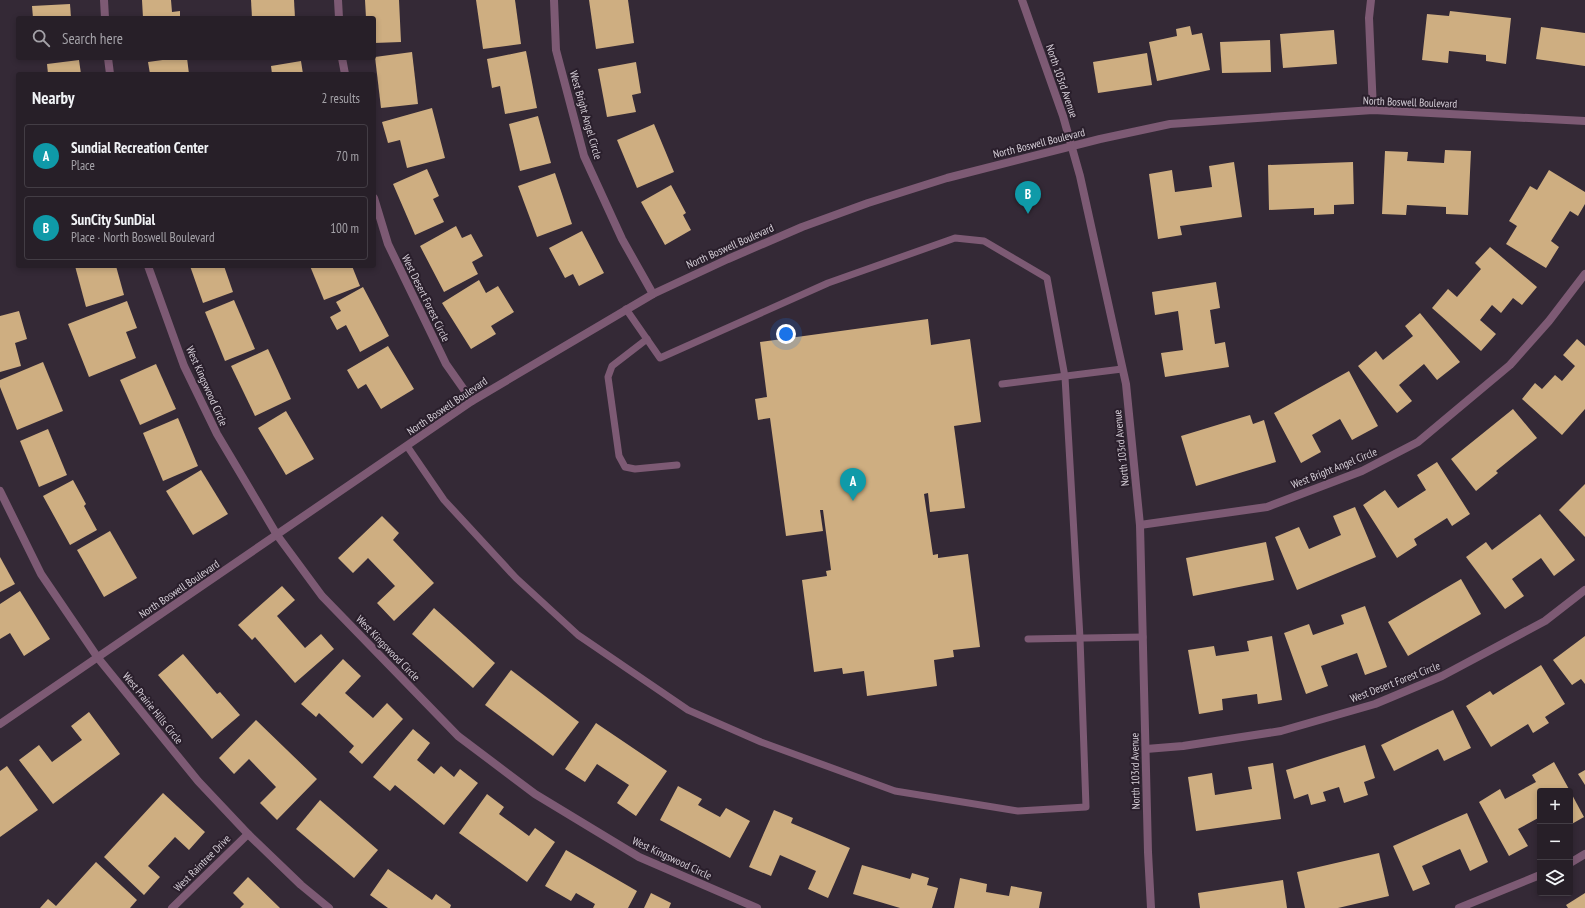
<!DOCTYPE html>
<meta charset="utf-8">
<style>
:root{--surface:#271f28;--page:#2f2730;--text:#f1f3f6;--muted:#a4a2a8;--line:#433d45;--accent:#8bbbb9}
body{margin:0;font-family:"PT Sans Narrow",sans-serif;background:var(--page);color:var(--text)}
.controls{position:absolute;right:12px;bottom:12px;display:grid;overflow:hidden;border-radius:4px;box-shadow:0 2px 6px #0003}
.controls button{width:36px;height:36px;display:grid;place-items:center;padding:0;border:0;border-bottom:1px solid var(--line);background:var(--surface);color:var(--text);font:20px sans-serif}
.you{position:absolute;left:786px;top:334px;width:14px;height:14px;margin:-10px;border:3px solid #fff;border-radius:50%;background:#1a73e8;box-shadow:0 0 0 6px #1a73e833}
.badge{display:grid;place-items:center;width:26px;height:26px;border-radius:50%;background:var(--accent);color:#fff;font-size:13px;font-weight:700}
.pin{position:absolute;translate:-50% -33px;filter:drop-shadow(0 1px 2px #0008)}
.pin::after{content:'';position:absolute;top:21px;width:14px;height:12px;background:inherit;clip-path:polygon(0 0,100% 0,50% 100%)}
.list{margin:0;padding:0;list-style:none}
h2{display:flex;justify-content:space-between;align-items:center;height:52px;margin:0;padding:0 16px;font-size:17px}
h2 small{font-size:13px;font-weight:400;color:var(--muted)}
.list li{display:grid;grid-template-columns:26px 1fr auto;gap:12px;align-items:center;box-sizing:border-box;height:64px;margin:0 8px 8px;padding:0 8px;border:1px solid var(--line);border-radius:4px}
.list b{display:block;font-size:15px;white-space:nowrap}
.list p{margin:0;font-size:13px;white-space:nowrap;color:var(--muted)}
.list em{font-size:13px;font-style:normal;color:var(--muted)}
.icon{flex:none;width:22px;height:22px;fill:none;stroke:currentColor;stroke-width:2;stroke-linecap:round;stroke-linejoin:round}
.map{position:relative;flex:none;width:1585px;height:908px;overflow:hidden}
.search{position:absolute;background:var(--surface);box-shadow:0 2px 6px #0003;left:16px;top:16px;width:360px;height:44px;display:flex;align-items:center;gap:10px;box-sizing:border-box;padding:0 14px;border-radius:4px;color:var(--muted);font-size:15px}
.panel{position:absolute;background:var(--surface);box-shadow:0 2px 6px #0003;left:16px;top:72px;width:360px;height:196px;border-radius:4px}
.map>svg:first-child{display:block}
.building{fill:#ceae81}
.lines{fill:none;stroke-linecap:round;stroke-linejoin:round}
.service{stroke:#7d5a74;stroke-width:7}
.minor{stroke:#7d5a74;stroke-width:8}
.tertiary{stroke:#7d5a74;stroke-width:8}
.labels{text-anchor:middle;stroke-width:4;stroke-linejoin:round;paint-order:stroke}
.street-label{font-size:11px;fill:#d6cfd8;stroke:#2a1f2c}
</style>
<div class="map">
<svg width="1585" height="908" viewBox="0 0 1585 908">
<rect width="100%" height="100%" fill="#342936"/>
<!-- building -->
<g class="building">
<path d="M142,0H171L172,12L180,11V18H143Z"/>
<path d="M251,0H294L295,18H252Z"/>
<path d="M365,0H399L401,42L374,43V18H366Z"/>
<path d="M476,0H515L521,44L483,49Z"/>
<path d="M589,0H628L634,43L596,49Z"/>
<path d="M70,4L71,18H33L32,6Z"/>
<path d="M1450,11L1511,18L1506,64L1486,61V55L1449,51L1448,63L1422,60L1427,14L1449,16Z"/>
<path d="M1190,26L1192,35L1202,33L1210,70L1157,81L1149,42L1177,36L1176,29Z"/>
<path d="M1541,27L1585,33V66L1536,59Z"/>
<path d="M1334,30L1337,64L1283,68L1280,34Z"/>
<path d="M1270,40L1271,72L1222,73L1220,42Z"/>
<path d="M526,51L537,108L505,114L500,86L492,88L487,59Z"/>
<path d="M412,52L418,104L381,108L375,57Z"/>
<path d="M1147,53L1152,85L1098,93L1093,62Z"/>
<path d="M177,58H187L189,74H150L148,62Z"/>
<path d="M79,60L81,74H48L47,64Z"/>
<path d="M301,61L303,74H272L271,66Z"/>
<path d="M636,62L641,93L632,95L636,112L607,117L598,69Z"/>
<path d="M432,108L445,158L407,168L400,140L388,143L382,122Z"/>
<path d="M538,116L551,163L520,171L509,124Z"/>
<path d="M654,124L674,172L637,188L617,140Z"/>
<path d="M1445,150L1471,151L1468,215L1446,214V207L1407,205L1406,215L1382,214L1385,151L1408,152L1407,161L1444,163Z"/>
<path d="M1234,162L1242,217L1180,226L1182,235L1158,239L1149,174L1172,170L1175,192L1212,187L1209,166Z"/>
<path d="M1353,162L1354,204L1334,205V214L1314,215V208L1269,210L1268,165Z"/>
<path d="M427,169L439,196L433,199L444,222L415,235L393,184Z"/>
<path d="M1549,170L1585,192V204L1578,216L1570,211L1551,241L1559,247L1546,268L1506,244L1517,226L1509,221L1530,186L1537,190Z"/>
<path d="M555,173L572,224L537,237L518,186Z"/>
<path d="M671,185L686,213L683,215L691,230L665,245L641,202Z"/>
<path d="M456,226L462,238L471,234L483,256L472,262L478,274L444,292L420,246Z"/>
<path d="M582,231L604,273L579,286L573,274L565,278L549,248Z"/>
<path d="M1490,247L1537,287L1522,305L1513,298L1501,313L1492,305L1480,320L1496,334L1481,351L1432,308L1448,289L1457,297L1481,269L1475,263Z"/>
<path d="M75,266H116L124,295L86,307Z"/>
<path d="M190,266H224L233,292L203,303Z"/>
<path d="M310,266H352L360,286L324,300Z"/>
<path d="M479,280L486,293L498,286L514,312L491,326L496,334L471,349L442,303Z"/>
<path d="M1216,282L1220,308L1210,310L1215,344L1225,342L1229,367L1165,377L1161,353L1183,350L1178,311L1155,315L1152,292Z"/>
<path d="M363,287L389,336L360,352L346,325L337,330L330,317L341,311L336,302Z"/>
<path d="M234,300L255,349L225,361L205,312Z"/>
<path d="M127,301L137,328L126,332L136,358L89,377L68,324Z"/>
<path d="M19,311L27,339L15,343L21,366L0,372V316Z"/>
<path d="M1420,313L1460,362L1437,380L1424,364L1399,385L1412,401L1397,413L1358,366L1376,351L1383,360L1413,336L1405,326Z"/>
<path d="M928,319L931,345L970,339L981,422L954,426L965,508L930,512L928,493L924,494L933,555L938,554V558L968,554L980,647L953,650L954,657L934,660L937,686L867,696L864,671L843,674L842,668L814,672L802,580L827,576L826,571L831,570L823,510H820L823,531L786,536L770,418L758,420L755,399L767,397L760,342Z"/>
<path d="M1577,339L1585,346V409L1562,435L1522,399L1535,383L1542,389L1555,375L1562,381L1575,366L1563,355Z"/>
<path d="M388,346L414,389L381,409L366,384L358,389L347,370Z"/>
<path d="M268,349L291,399L255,416L231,366Z"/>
<path d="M43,362L63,411L17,430L0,387V380Z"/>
<path d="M156,364L176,409L140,425L120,380Z"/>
<path d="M1349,371L1378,426L1352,440L1340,419L1312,435L1321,452L1301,463L1274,413Z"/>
<path d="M1513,409L1537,438L1496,471L1498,473L1476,491L1451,459Z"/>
<path d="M286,411L314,459L286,475L258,428Z"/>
<path d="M1250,415L1253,424L1264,420L1276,462L1196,486L1181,436Z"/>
<path d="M178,418L198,466L163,481L143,433Z"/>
<path d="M48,429L67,475L39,487L20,441Z"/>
<path d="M1437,462L1470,514L1452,526L1447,518L1414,539L1417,545L1397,558L1363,505L1385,490L1398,508L1426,490L1417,475Z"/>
<path d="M201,470L228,514L193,535L166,491Z"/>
<path d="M73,480L86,504L84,506L97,530L70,545L43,496Z"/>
<path d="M1585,484V537L1559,510Z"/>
<path d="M1355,507L1376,557L1297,590L1275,537L1299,527L1309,549L1341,535L1333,516Z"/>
<path d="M1540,514L1575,560L1554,576L1541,558L1512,579L1524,596L1505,609L1466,557L1486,542L1492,550Z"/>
<path d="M382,516L399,533L393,540L434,583L394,621L377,603L395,586L368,558L353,573L338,558Z"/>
<path d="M110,531L137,578L104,597L77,550Z"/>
<path d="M1266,542L1274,580L1193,596L1186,558Z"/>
<path d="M0,557L15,584L0,592Z"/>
<path d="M1461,579L1481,614L1408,656L1388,622Z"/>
<path d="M282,586L295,600L277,616L305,648L321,634L334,649L295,683L255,637L252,640L238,625Z"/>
<path d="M20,591L50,639L24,656L10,633L0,639V604Z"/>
<path d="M1365,606L1387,667L1365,675L1357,653L1321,666L1328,686L1306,694L1284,633L1309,624L1313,635L1344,624L1341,615Z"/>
<path d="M434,608L495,663L473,688L412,634Z"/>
<path d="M1272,636L1282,700L1258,704L1257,694L1222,699L1223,710L1199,714L1188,650L1214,646L1216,656L1249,651L1247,641Z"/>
<path d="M1585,636V684L1581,679L1572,685L1553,660Z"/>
<path d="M183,654L217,694L220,692L240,715L212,739L158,675Z"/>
<path d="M343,659L361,676L345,693L373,718L387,703L403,719L362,764L349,752L354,746L319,713L316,717L301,704Z"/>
<path d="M1541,665L1565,704L1545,717L1549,723L1533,733L1528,724L1491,747L1466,706L1490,691L1493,695Z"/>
<path d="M511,670L579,722L553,756L485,705Z"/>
<path d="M1453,710L1471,748L1444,761L1438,749L1394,771L1381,745Z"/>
<path d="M89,712L120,754L53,804L19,760L39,745L52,762L82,740L71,726Z"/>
<path d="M256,720L317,779L277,820L260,803L276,787L249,759L234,774L219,758Z"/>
<path d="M596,723L667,771L636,816L617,803L629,785L597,764L585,782L565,769Z"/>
<path d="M413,729L430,743L417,760L434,774L441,766L454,777L460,769L478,783L444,825L395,785L390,791L373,777Z"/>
<path d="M1365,745L1375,778L1364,782L1368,795L1344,803L1339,787L1323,792L1326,801L1311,805L1308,794L1294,799L1286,770Z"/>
<path d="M1554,762L1570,791H1540V817L1518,829L1528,846L1509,856L1479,802L1500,789L1505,799L1536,782L1532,775Z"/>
<path d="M1273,763L1281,819L1196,831L1188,777L1212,773L1215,795L1252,789L1248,767Z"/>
<path d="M7,766L38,810L0,837V771Z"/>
<path d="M1585,770V785L1578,774Z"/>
<path d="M678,786L702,799L698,805L720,817L726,808L750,821L730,858L660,820Z"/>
<path d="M1570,791L1584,817L1570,825Z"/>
<path d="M163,793L205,832L189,850L175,837L148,866L160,877L144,895L104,857Z"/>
<path d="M487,794L504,807L499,814L529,836L535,828L555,842L527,882L459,833Z"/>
<path d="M320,800L378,850L354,878L296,829Z"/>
<path d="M774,810L793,818L791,823L850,848L828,898L808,889L816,871L780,855L771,876L749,867Z"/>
<path d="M1467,813L1488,862L1470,871L1460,849L1422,866L1430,884L1413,891L1393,846Z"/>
<path d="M566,850L637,891L628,908H593L595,904L576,893L571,901L545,886Z"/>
<path d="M1379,853L1389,896L1338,908H1305L1297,872Z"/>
<path d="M96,862L137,900L130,908H40L48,899L56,906Z"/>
<path d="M862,865L910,879L912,873L929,878L927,885L938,888L932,908H900L853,894Z"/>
<path d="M388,869L432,900L436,894L451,905L450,908H388L370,895Z"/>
<path d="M248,877L280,908H240L244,904L233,893Z"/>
<path d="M960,878L987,884L986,892L1009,896L1011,886L1042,892L1039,908H954Z"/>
<path d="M1283,880L1287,908H1200L1198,893Z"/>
<path d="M651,893L671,903L669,908H644Z"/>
<path d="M1585,893V908H1568L1566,905Z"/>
</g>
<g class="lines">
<!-- service -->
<g class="service">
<path d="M647,339L612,366L608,377L619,456L625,467L635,469L677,465"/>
<path d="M1002,384L1122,369"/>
<path d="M407,446L444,500L516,578L578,635L688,710L761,742L895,791L1018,811L1086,807L1080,638L1065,377L1047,278L984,241L955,238L828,283L660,358L626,309"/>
<path d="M1028,639L1143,637"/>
</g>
<!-- minor -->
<g class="minor">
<path d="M104,0L105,18"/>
<path d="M338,0L339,18"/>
<path d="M554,0L556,50L584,156L622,239L653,294"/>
<path d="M108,58L110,74"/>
<path d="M342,58L345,74"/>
<path d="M374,198L388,244L446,364L472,401"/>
<path d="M148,266L184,366L217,434L277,535L322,596L458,736L535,794L639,857L757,908"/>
<path d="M0,491L41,574L98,658L198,781L248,834L301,885L329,908"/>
<path d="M1140,525L1267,507L1362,471L1418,442L1510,365L1549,321L1585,274"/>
<path d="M1146,749L1183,746L1281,731L1375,704L1442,676L1545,621L1585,590"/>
<path d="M1570,863L1585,854"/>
<path d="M172,908L248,834"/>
<path d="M1459,908L1540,875"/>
</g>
<!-- tertiary -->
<g class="tertiary">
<path d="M1022,0L1063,116L1080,176L1126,384L1140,525L1148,852L1151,908"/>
<path d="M1371,0L1369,18L1373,110"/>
<path d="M0,724L472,401L653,294L728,259L802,227L868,203L947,178L1100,139L1170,124L1373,110L1585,121"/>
</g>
</g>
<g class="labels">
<!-- street labels -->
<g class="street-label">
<text transform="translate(1062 81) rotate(71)" y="4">North 103rd Avenue</text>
<text transform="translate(1410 102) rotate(2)" y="4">North Boswell Boulevard</text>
<text transform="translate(586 115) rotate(74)" y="4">West Bright Angel Circle</text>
<text transform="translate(1039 143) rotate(-14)" y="4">North Boswell Boulevard</text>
<text transform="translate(730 246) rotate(-24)" y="4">North Boswell Boulevard</text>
<text transform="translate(426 298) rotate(64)" y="4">West Desert Forest Circle</text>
<text transform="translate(207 386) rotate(66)" y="4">West Kingswood Circle</text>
<text transform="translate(447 406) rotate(-34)" y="4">North Boswell Boulevard</text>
<text transform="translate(1121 448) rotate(-96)" y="4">North 103rd Avenue</text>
<text transform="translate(1334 468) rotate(-22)" y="4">West Bright Angel Circle</text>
<text transform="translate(179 589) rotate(-34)" y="4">North Boswell Boulevard</text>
<text transform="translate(388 648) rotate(46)" y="4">West Kingswood Circle</text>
<text transform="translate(1395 682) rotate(-21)" y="4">West Desert Forest Circle</text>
<text transform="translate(153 708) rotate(51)" y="4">West Prairie Hills Circle</text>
<text transform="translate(1135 771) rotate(-91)" y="4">North 103rd Avenue</text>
<text transform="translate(672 858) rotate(25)" y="4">West Kingswood Circle</text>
<text transform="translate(202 863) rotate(-45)" y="4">West Raintree Drive</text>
</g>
</g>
</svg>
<div class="controls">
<button>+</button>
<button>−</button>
<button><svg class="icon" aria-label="layers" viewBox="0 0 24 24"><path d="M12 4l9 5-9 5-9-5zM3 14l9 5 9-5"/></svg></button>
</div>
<div class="you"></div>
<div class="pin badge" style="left:853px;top:501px;background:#0f9aa8">A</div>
<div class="pin badge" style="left:1028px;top:214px;background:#0f9aa8">B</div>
<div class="search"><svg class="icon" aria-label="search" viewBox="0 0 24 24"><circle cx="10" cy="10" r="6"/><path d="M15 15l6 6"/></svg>Search here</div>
<section class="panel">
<h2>Nearby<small>2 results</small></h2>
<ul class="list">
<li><span class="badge" style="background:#0f9aa8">A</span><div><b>Sundial Recreation Center</b><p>Place</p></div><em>70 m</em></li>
<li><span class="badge" style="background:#0f9aa8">B</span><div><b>SunCity SunDial</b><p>Place · North Boswell Boulevard</p></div><em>100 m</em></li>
</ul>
</section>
</div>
